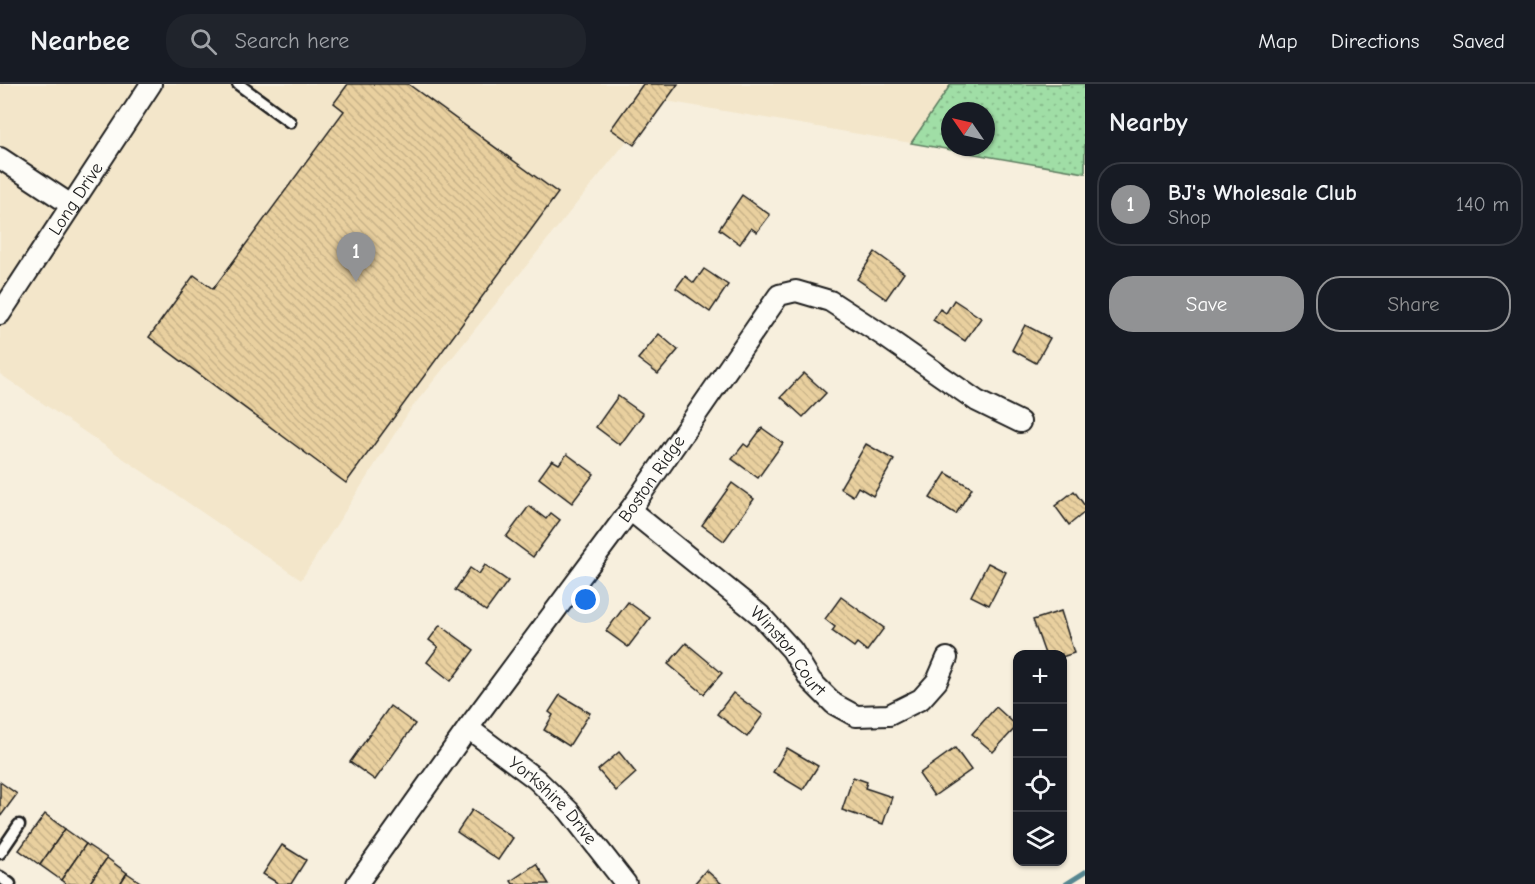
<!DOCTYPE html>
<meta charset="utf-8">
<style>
:root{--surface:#171b24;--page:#20242c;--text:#f1f3f6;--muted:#9ea1a6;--line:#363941;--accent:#919294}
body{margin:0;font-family:"Comic Neue",sans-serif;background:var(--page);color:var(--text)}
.controls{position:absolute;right:18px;bottom:18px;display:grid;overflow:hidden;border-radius:12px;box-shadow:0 2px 4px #0004}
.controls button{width:54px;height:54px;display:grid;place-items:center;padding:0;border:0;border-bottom:2px solid var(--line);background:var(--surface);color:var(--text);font:30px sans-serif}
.compass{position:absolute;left:941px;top:18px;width:54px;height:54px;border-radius:50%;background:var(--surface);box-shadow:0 2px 4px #0004;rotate:304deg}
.you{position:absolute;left:586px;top:516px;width:21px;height:21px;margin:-15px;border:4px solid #fff;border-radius:50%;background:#1a73e8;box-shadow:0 0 0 9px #1a73e833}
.badge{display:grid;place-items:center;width:39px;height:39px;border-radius:50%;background:var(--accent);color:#fff;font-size:20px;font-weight:700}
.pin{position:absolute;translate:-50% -50px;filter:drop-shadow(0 2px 3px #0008)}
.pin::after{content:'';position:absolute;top:32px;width:21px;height:18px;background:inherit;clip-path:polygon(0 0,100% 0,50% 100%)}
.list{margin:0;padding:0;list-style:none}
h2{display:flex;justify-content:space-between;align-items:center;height:78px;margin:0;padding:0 24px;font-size:26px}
h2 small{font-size:20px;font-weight:400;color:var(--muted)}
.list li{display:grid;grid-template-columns:39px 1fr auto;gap:18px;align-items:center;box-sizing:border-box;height:84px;margin:0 12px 12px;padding:0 12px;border:2px solid var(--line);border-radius:24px}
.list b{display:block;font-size:22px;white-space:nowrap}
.list p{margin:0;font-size:20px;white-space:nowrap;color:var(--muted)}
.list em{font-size:20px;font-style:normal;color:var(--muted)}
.actions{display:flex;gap:12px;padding:18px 24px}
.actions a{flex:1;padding:14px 0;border:2px solid var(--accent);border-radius:24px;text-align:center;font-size:21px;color:var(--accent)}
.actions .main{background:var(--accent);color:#fff}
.icon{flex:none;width:33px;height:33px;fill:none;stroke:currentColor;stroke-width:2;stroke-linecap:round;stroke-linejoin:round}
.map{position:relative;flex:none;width:1085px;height:800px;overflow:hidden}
header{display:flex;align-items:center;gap:36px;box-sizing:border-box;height:84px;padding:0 30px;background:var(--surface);border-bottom:2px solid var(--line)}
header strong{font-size:28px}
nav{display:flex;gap:33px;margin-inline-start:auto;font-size:21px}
.search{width:420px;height:54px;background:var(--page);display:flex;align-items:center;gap:15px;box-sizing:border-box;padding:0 21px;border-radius:24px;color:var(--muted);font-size:22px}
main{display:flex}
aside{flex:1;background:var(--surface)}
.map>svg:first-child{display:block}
.built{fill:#f3e6ca}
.grass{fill:url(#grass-dots);stroke:#5e7d61;stroke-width:1.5;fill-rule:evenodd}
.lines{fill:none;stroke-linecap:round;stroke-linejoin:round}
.stream{stroke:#578690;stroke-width:5}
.building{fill:url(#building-back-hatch);stroke:#1c1c1c;stroke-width:1.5}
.service-casing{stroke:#1c1c1c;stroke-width:15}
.minor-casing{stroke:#1c1c1c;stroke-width:24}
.service{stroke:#fdfcf7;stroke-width:10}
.minor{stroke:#fdfcf7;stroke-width:20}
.labels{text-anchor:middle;stroke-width:4.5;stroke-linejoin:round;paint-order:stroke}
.street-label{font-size:18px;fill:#1c1c1c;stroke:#fdfcf7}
</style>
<header>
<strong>Nearbee</strong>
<div class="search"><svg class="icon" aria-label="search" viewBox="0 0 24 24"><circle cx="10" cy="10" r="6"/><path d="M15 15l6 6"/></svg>Search here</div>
<nav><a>Map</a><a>Directions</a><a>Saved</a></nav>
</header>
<main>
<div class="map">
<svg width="1085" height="800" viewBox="0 0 1085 800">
<defs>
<pattern id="grass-dots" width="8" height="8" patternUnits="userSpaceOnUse" patternTransform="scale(1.5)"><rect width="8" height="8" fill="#a0dea6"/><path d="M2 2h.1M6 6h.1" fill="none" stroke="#89be8e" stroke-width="1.8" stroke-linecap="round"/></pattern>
<pattern id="building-back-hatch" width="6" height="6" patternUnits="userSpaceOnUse" patternTransform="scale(1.5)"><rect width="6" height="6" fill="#e9d09f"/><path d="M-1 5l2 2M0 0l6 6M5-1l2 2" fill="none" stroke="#c7b288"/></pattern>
</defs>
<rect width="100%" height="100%" fill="#f7efdd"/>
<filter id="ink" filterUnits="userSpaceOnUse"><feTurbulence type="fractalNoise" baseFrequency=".0167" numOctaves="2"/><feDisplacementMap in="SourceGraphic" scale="12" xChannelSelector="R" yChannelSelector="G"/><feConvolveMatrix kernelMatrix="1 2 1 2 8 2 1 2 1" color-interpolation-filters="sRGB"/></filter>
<g filter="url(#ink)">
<!-- built -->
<path class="built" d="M0,0H951L911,59L660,16L410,326L301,496L0,290Z"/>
<!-- grass -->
<path class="grass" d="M951,0H1085V89L911,59ZM950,27H986V63H950Z"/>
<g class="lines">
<!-- stream -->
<path class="stream" d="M1066,800L1085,788"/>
</g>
<!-- building -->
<g class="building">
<path d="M348,0H408L558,109L346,399L149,253L194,191L213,205L344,27L334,19Z"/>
<path d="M643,0H678L634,61L611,45Z"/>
<path d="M742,111L770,131L757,148L751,144L740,160L719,145Z"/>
<path d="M875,168L904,189L886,215L857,195Z"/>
<path d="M704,185L728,201L710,228L676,204L685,192L694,199Z"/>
<path d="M954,216L981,234L965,257L933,236L940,225L946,229Z"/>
<path d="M1025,241L1050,254L1036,279L1012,266Z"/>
<path d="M659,250L678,266L658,290L638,275Z"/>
<path d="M804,289L826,309L803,333L781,313Z"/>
<path d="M618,312L643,330L620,361L596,343Z"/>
<path d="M762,344L783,359L758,394L732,375L744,360L748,363Z"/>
<path d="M866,360L894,376L873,412L858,403L853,412L840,404Z"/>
<path d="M567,370L594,390L572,419L539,394L552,376L559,380Z"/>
<path d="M946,389L972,404L956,430L930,414Z"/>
<path d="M732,399L754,415L724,457L702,441Z"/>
<path d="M1074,407L1085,422V428L1069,441L1055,422Z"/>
<path d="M529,422L546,435L551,429L560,436L533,473L506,453Z"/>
<path d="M988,479L1006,488L989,521L971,512Z"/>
<path d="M485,481L508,497L486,527L455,506L470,484L479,490Z"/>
<path d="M841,513L884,544L867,567L857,559L854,563L832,547L835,543L825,535Z"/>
<path d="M628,518L650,534L628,563L606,547Z"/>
<path d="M1061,527L1074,569L1062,573V570H1045L1033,536Z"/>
<path d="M440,541L474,566L451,597L427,578L438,563L429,556Z"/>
<path d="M686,559L722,589L704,610L668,580Z"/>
<path d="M733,609L763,631L747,653L717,630Z"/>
<path d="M560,611L590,629L569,662L544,646L553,631L549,628Z"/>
<path d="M390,622L415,640L375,696L350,678Z"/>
<path d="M996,623L1017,642L993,668L972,650Z"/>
<path d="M787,664L818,682L803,706L773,688Z"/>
<path d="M955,664L971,686L934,712L919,690Z"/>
<path d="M619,668L636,689L616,707L598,686Z"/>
<path d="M853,693L867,698L865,704L892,713L883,740L842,726Z"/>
<path d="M0,698L17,710L0,733Z"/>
<path d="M472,726L513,754L498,776L457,748Z"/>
<path d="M45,730L65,745L40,781L19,766Z"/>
<path d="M65,745L86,760L61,796L40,781Z"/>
<path d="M86,760L107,774L89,800H66L61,796Z"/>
<path d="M282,761L306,776L291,800H279L263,790Z"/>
<path d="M107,774L127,789L120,800H89Z"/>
<path d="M536,780L549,800H513L511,797Z"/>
<path d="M706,786L722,800H694Z"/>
<path d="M127,789L143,800H120Z"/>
</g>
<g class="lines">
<defs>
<g id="service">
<path d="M238,0L290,38"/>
<path d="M0,769L19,741"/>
<path d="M0,793L10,800"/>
</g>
<g id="minor">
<path d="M0,74L71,121"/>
<path id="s1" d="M0,230L151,0"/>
<path id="s2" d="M630,426L760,531L792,566L811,597L834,620L856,632L889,631L921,615L937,597L947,574"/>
<path id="s3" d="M468,644L536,695L569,727L626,800"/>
<path id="s4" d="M357,800L468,644L630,426L779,211L796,207L830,217L884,252L977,317L1020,338"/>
</g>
</defs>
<!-- service casing -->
<use href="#service" class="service-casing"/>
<!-- minor casing -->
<use href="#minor" class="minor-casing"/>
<!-- service -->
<use href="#service" class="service"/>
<!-- minor -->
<use href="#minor" class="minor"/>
</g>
</g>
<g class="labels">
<!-- street labels -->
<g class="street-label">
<text dy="6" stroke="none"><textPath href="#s1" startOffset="138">Long Drive</textPath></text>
<text dy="6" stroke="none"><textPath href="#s4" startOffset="501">Boston Ridge</textPath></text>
<text dy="6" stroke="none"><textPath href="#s2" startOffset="213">Winston Court</textPath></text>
<text dy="6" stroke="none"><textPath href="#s3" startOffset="112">Yorkshire Drive</textPath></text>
</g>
</g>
</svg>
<div class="controls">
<button>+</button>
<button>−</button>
<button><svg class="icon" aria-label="locate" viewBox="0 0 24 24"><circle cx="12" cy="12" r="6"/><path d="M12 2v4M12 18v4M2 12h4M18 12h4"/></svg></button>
<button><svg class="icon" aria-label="layers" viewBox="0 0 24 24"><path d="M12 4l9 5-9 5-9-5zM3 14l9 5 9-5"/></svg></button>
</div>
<svg class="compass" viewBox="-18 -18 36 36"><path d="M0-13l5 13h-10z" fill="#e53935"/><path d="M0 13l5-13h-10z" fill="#9ea1a6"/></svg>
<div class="you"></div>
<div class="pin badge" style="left:356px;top:198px">1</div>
</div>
<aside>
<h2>Nearby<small></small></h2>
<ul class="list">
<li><span class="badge">1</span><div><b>BJ's Wholesale Club</b><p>Shop</p></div><em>140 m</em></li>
</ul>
<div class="actions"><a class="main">Save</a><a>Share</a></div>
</aside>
</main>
